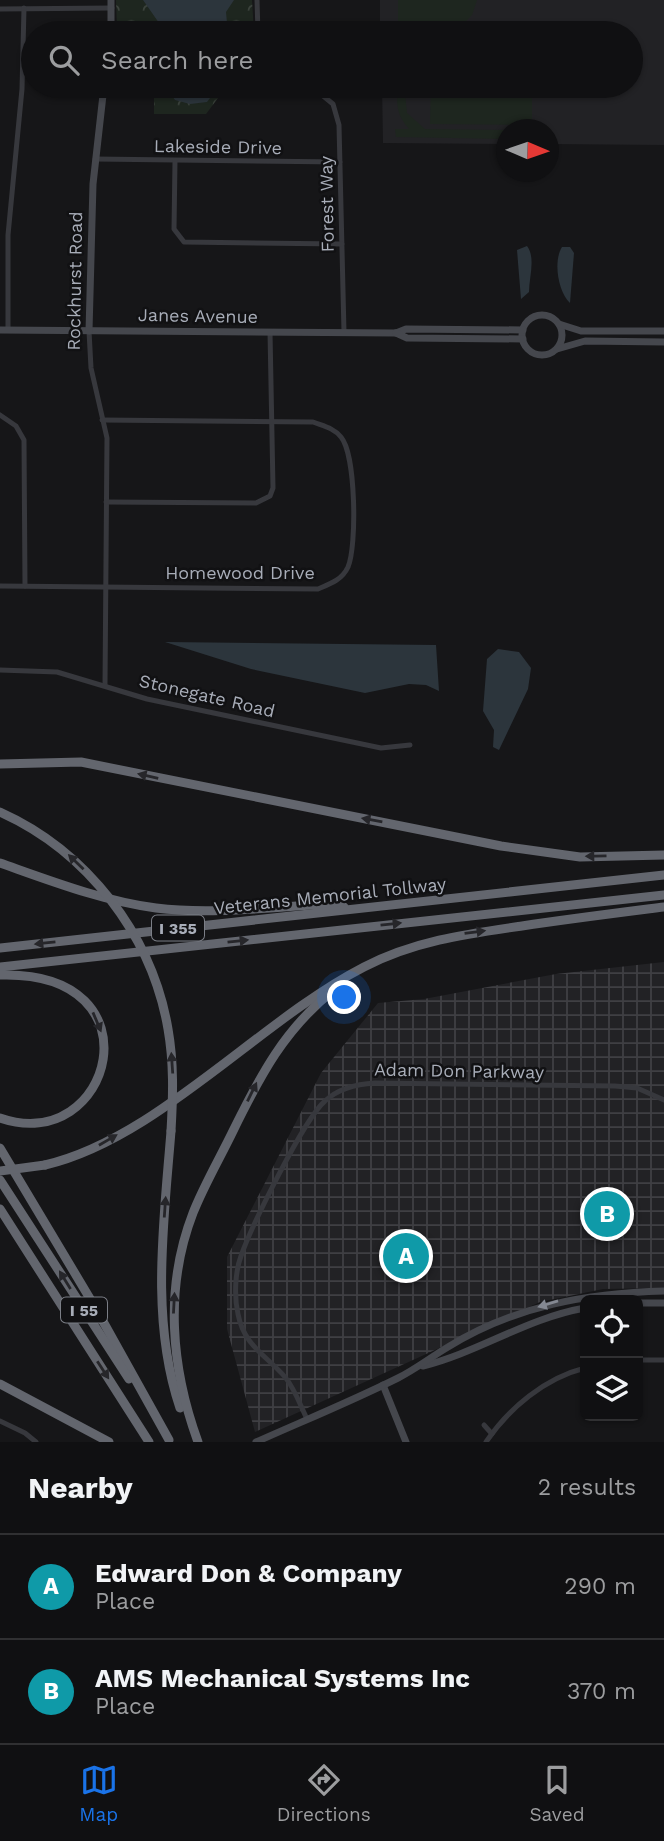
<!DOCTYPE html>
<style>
:root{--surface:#101012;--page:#1e1e20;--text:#f1f3f6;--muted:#9c9d9f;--line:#303032;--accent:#1a73e8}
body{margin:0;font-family:"Work Sans",sans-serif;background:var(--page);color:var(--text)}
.controls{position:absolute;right:21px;bottom:21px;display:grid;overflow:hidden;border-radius:10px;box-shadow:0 2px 5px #0004}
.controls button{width:63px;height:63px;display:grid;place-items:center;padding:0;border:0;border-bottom:2px solid var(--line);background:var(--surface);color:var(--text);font:35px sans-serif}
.compass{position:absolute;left:496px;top:119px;width:63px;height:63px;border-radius:50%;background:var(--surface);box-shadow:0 2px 5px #0004;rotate:92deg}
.you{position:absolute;left:345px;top:998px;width:24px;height:24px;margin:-18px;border:5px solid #fff;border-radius:50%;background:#1a73e8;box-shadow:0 0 0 10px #1a73e833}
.badge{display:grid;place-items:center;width:46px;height:46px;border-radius:50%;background:var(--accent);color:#fff;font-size:23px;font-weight:700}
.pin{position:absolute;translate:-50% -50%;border:4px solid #fff;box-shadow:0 2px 7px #0006}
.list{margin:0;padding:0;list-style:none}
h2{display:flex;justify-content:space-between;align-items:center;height:91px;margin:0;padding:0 28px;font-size:30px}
h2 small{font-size:23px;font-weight:400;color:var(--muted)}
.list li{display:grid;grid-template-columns:46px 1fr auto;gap:21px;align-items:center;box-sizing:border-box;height:105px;padding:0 28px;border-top:2px solid var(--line)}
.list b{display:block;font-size:26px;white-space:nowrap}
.list p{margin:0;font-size:23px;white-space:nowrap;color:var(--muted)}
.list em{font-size:23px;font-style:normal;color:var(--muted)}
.icon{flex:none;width:38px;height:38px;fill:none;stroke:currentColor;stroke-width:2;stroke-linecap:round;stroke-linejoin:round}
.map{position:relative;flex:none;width:664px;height:1442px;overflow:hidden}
.search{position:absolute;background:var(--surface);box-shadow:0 2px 5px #0004;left:21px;right:21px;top:21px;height:77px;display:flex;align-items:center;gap:18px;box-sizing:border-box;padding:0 24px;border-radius:38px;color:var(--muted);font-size:26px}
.sheet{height:301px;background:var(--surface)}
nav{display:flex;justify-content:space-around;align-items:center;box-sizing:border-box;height:98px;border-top:2px solid var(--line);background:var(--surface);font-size:19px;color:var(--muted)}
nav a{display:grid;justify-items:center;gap:4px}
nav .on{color:var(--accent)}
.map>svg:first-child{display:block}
.built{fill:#222225}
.industrial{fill:url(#industrial-grid)}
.park{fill:url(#park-crowns)}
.garden{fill:#1e261f}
.water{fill:#2c353c}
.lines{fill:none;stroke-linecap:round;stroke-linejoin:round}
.street{stroke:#37383d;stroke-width:5}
.secondary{stroke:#45474d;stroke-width:7}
.highway{stroke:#63666e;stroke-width:9}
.highway-bridge{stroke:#63666e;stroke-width:9}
.oneway{fill:#26262a}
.oneway2{fill:#858993}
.labels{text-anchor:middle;stroke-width:5;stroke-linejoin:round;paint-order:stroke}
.shield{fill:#111113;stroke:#7b7e86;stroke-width:2}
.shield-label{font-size:16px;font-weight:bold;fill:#a8adb8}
.street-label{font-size:18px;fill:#a8adb8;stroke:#111113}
</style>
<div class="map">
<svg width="664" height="1442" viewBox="0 0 664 1442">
<defs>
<pattern id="industrial-grid" width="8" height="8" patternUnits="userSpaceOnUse" patternTransform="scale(1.75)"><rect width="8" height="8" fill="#222225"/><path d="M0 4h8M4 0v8" fill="none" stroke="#3f3f43"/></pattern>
<pattern id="park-crowns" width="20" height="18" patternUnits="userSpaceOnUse" patternTransform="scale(1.75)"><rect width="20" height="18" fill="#1e261f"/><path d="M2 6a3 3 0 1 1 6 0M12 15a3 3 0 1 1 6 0" fill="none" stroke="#3c433d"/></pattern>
</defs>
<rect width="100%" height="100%" fill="#161618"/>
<!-- built -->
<path class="built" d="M380,0H664V145L549,144L548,130H506V144L383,143L382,86H631V33H380Z"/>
<!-- industrial -->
<path class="industrial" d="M664,962V1288L603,1289L540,1302L255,1432L227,1329V1257L321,1073L378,1003L424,999L556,974Z"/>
<!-- park -->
<g class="park">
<path d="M116,0H252L254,33H154L153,29L117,28Z"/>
<path d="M154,86H227L206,114H154Z"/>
</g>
<!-- garden -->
<g class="garden">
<path d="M398,0H477L472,15L454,33H398Z"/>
<path d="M399,86H409L405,94L407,113L425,129L506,130V139L396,137L395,129H409C397,116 395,102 399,86Z"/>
<path d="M431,86H532V125L430,124Z"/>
</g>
<!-- water -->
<g class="water">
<path d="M143,0H234L226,12L228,33H166Z"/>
<path d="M165,86H219L207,102L190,104L175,100Z"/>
<path d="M527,246C536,258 529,277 529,292L521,299L517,250Z"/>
<path d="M562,247H570L574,253L570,303C558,292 553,261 562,247Z"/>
<path d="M165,642L436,645L439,691L426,685L409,684L365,693L251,669Z"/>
<path d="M498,649L519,652L531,668L528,689L499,750L493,747L494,730L483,711L487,659Z"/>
</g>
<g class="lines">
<!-- street -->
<g class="street">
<path d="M257,0L258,33"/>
<path d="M0,9L112,8"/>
<path d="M311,86L333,104L339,125L344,332"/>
<path d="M95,159L340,162"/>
<path d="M175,161L174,229L184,242L342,244"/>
<path d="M8,330V235L22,89L24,8"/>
<path d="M89,331L91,368L107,438L105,685"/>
<path d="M0,415L16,426L24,440L25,586"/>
<path d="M106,502L256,503L270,496L273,488L270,332"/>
<path d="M0,586L318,589C330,584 342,580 348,567C357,546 356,455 341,437C334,428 323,426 313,422L102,420"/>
<path d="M0,670L57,672L147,699L381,748L410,745"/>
<path d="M638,1360H664"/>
<path d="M307,1419C300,1405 295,1389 285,1377C266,1355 244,1346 238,1314C234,1297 235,1272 241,1256C252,1225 304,1119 325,1101C339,1088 356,1084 375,1083L615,1086L637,1088L664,1100"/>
<path d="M0,1421L25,1433L36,1442"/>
<path d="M484,1425L492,1434"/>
<path d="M486,1442C509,1408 545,1378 585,1368"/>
</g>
<!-- secondary -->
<g class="secondary">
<path d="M111,0V33"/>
<circle cx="542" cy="335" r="20"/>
<path d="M559,324L581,331H664"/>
<path d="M0,330L396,333L406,329L523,330"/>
<path d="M89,331L93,184L104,86"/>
<path d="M396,333L407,338L523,339"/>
<path d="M557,349L585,341L664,342"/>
<path d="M638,1303H664"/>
<path d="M423,1366C479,1352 527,1318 585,1308"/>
<path d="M383,1385L406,1442"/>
<path d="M256,1442C303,1421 352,1401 398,1378C416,1369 431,1357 448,1347C514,1306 588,1293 664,1291"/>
</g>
<!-- highway -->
<g class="highway">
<path d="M0,764L81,762L501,846L580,857L664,855"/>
<path d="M0,863C51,881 103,901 156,908C212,915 272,907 329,904L344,907"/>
<path d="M0,948L664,875"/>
<path d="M0,967L664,895"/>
<path d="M0,975C163,970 112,1157 0,1118"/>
<path d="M171,1131C164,1221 150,1320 180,1408"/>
<path d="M0,1148L95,1307L169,1440"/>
<path d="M45,1165C157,1139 259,1021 364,967C414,941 466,934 522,926C569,919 617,913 664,907"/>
<path d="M0,1180L129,1379"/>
<path d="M0,1209L149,1442"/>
<path d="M0,1384L109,1442"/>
<path d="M198,1442C171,1368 164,1288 193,1213C204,1185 220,1158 233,1131C260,1076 285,1028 334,990"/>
</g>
<!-- highway-bridge -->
<g class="highway-bridge">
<path d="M0,812C87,851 152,935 168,1029C174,1063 173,1096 171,1131"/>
<path d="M0,1171L45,1165"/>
</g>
</g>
<!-- one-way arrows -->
<defs><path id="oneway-solid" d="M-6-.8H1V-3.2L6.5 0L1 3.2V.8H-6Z" transform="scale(1.75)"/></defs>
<g class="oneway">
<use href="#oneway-solid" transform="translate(148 776) rotate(-167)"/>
<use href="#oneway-solid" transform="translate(372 820) rotate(-170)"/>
<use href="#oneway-solid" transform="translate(596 856) rotate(179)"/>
<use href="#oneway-solid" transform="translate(76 862) rotate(-136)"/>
<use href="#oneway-solid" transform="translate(391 924) rotate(-6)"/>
<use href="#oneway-solid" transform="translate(475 932) rotate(-7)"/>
<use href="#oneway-solid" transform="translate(238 941) rotate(-6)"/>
<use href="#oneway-solid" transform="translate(45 943) rotate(174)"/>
<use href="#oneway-solid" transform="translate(97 1022) rotate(67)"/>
<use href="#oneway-solid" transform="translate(172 1063) rotate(-94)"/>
<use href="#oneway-solid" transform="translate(252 1092) rotate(-64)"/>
<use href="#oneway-solid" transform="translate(108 1140) rotate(-30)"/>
<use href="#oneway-solid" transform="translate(165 1207) rotate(-86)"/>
<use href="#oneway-solid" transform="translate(65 1280) rotate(-122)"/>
<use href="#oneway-solid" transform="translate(174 1303) rotate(-87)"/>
<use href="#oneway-solid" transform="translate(103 1370) rotate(57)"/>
</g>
<use class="oneway2" href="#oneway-solid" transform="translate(548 1304) rotate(163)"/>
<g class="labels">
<!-- shield labels -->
<g class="shield">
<rect x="152" y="915.5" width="52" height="25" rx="5"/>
<rect x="61" y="1297.5" width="46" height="25" rx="5"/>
</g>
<g class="shield-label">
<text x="178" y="934">I 355</text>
<text x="84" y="1316">I 55</text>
</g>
<!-- street labels -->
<g class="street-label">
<text transform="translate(218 147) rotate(1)" y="6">Lakeside Drive</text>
<text transform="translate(327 204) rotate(-91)" y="6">Forest Way</text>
<text transform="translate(75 281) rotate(-89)" y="6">Rockhurst Road</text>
<text transform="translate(198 316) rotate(1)" y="6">Janes Avenue</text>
<text x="240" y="579">Homewood Drive</text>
<text transform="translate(207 696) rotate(13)" y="6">Stonegate Road</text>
<text transform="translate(330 896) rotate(-6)" y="6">Veterans Memorial Tollway</text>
<text transform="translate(459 1071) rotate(1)" y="6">Adam Don Parkway</text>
</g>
</g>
</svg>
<div class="controls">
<button><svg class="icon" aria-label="locate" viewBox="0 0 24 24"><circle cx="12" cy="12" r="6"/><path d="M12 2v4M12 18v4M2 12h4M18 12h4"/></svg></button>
<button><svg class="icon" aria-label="layers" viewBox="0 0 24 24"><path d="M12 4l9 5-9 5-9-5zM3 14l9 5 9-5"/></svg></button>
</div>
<svg class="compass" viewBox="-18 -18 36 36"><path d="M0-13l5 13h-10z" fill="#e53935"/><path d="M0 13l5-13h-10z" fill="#9c9d9f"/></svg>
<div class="you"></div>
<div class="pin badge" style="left:406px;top:1256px;background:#0f9aa8">A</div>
<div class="pin badge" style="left:607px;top:1214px;background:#0f9aa8">B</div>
<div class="search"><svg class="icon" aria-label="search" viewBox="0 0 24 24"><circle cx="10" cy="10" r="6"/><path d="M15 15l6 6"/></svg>Search here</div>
</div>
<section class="sheet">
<h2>Nearby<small>2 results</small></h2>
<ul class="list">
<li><span class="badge" style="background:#0f9aa8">A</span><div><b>Edward Don &amp; Company</b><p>Place</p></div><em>290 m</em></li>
<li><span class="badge" style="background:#0f9aa8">B</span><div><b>AMS Mechanical Systems Inc</b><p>Place</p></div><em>370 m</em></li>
</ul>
</section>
<nav>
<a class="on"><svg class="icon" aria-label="map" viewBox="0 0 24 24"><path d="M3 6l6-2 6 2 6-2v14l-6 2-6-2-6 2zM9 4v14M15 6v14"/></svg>Map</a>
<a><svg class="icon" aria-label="directions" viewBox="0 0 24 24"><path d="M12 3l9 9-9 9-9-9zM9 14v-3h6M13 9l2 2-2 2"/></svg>Directions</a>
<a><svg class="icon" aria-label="saved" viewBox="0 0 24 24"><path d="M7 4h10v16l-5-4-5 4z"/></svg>Saved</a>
</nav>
